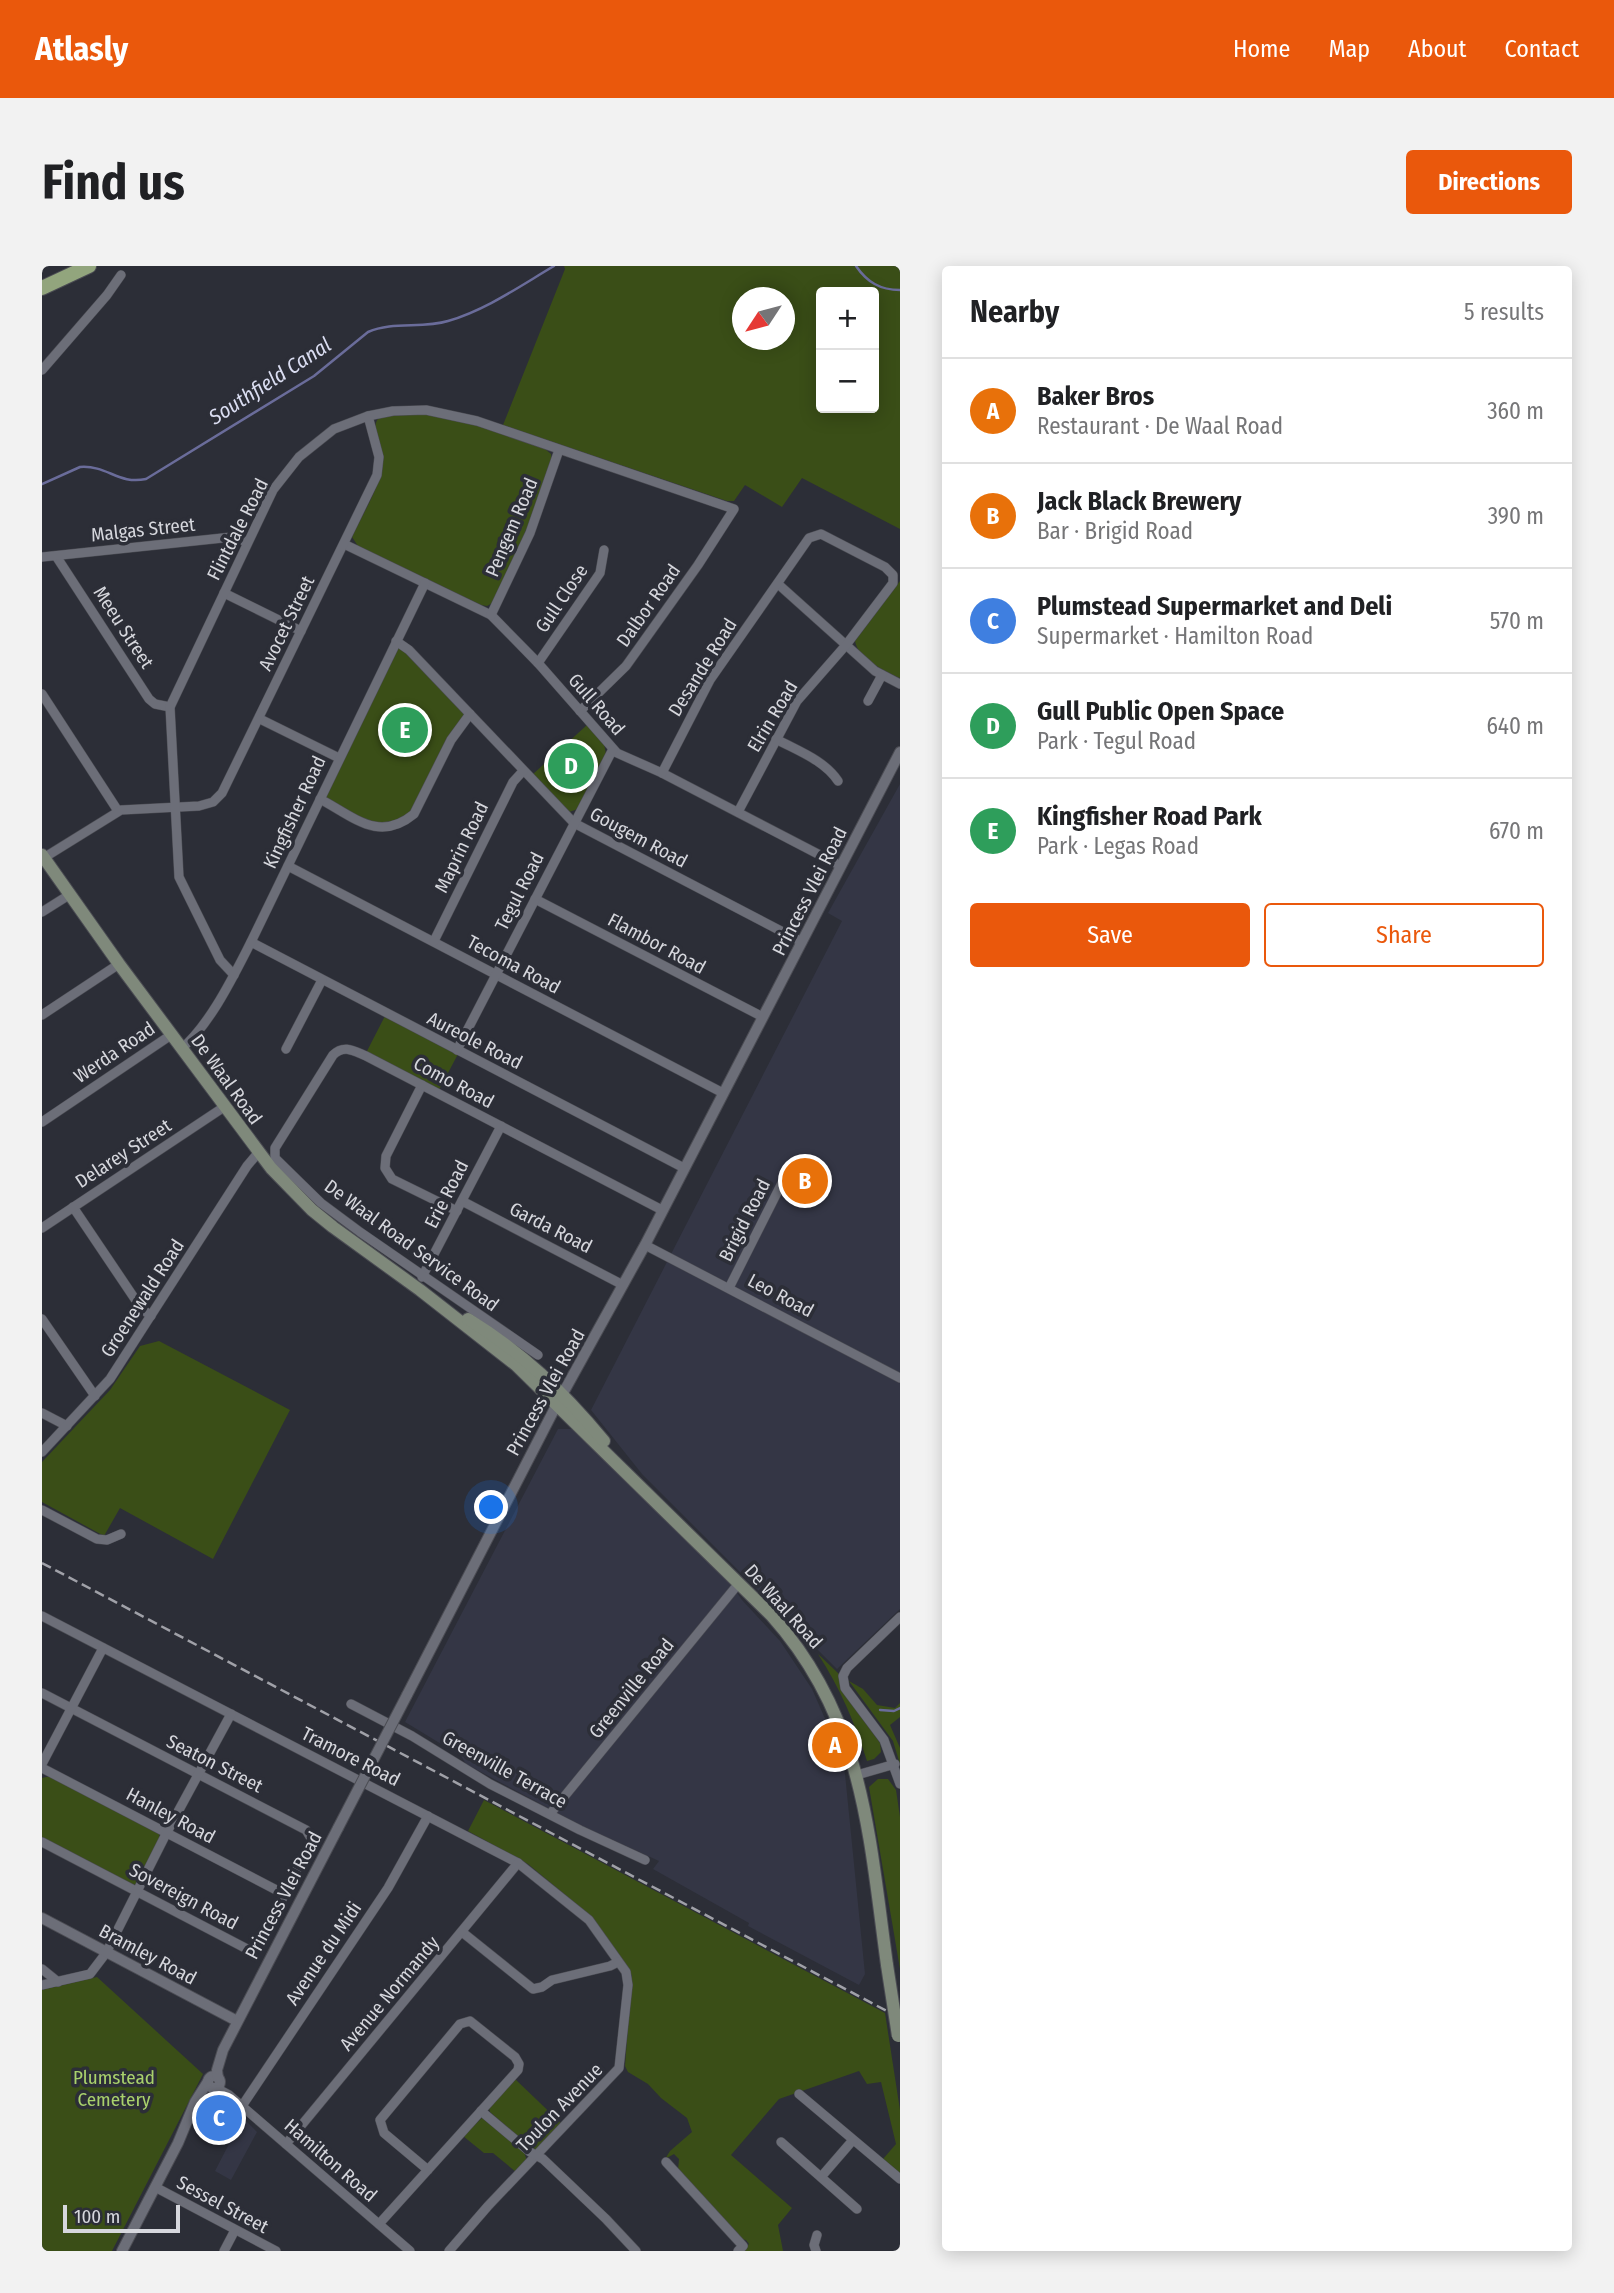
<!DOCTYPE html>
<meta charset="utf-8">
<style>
:root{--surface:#fff;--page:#f2f2f2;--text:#202124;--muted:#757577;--line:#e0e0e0;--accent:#ea580c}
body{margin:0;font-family:"Fira Sans Condensed",sans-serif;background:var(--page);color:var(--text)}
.controls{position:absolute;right:21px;top:21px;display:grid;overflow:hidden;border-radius:7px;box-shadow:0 4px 18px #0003}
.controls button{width:63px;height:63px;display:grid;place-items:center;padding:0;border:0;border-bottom:2px solid var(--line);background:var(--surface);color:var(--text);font:35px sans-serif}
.compass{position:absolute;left:690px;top:21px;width:63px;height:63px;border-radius:50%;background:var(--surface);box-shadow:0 4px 18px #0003;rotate:234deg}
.scale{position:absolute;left:21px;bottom:18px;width:117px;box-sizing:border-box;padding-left:7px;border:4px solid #d6d7dd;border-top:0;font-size:19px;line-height:24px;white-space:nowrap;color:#d6d7dd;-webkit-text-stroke:5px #2c2e37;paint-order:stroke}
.you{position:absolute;left:450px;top:1242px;width:24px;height:24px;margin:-18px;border:5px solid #fff;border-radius:50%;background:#1a73e8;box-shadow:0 0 0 10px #1a73e833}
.badge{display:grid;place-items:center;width:46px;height:46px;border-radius:50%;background:var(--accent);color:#fff;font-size:23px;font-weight:700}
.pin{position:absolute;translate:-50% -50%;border:4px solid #fff;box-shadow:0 2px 7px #0006}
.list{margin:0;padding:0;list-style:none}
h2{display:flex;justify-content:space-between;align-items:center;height:91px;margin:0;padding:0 28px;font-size:30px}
h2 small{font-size:23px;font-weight:400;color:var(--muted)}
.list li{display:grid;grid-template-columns:46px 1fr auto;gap:21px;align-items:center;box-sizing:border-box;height:105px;padding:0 28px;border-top:2px solid var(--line)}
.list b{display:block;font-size:26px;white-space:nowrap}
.list p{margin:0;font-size:23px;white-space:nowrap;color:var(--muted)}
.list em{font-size:23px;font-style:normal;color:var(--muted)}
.actions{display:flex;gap:14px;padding:21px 28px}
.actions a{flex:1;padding:16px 0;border:2px solid var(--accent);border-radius:7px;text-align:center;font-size:24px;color:var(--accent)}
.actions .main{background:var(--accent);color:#fff}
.map{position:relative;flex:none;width:858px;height:1985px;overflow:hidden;border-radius:7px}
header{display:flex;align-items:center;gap:42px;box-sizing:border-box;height:98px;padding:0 35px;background:var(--accent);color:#fff}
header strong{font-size:33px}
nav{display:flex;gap:38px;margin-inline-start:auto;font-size:24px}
.intro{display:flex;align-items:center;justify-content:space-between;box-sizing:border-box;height:168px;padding:0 42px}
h1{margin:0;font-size:49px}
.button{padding:18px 32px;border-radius:7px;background:var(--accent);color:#fff;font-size:24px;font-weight:700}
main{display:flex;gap:42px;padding:0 42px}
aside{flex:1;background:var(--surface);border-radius:7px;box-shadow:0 4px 18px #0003}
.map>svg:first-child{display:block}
.built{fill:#343645}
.green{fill:#3a4e17;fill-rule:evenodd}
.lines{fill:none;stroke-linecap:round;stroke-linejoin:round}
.stream{stroke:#6a6c9a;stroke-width:2.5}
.minor-casing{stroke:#4b4c53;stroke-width:10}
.tertiary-casing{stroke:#4b4c53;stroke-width:12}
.secondary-casing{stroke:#4b4c53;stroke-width:14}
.primary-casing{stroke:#4b4c53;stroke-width:16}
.minor{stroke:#6c6e78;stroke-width:9}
.tertiary{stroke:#6c6e78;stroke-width:10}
.secondary{stroke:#7f897b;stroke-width:12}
.primary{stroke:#92a57d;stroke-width:14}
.rail{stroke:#a0a1a8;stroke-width:2.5;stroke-dasharray:10 5;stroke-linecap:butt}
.tertiary-bridge-casing{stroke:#4b4c53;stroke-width:12;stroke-linecap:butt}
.secondary-bridge-casing{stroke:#4b4c53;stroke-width:14;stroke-linecap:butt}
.tertiary-bridge{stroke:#6c6e78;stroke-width:10}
.secondary-bridge{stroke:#7f897b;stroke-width:12}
.labels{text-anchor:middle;stroke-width:7;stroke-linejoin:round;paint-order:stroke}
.street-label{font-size:19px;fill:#d6d7dd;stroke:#2c2e37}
.park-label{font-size:19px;fill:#a9d16c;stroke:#2c2e37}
.water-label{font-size:21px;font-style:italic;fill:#daddf1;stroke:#2c2e37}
</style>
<header>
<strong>Atlasly</strong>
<nav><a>Home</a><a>Map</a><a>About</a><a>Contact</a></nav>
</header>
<div class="intro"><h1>Find us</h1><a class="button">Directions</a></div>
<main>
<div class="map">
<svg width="858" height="1985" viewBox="0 0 858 1985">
<rect width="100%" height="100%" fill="#2c2e37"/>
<!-- built -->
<g class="built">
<path d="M858,518V1343L795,1403L600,1208L549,1144L800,655L786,647Z"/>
<path d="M516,1163H531L685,1312L700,1334L738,1375L770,1423L799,1489L803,1508L823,1708L817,1719L706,1660L707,1657L611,1603L617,1595L542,1561L424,1498L419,1490L363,1456Z"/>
<path d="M169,1832L190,1843L191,1842L215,1866L189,1914L173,1905L190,1872L157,1856Z"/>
</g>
<!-- green -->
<g class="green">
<path d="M522,0H858V263L760,212L740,241L703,219L692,235H685L461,159L523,3ZM779,26H832V142H779ZM701,32H743V74H701Z"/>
<path d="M379,147L420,154L503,183L509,188L510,196L488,255L452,336L445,340L439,339L316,280L310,271C319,251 341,216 341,195C341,184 328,162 336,153C341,147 371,148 379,147Z"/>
<path d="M858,315V412C843,405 816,393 813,375Z"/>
<path d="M354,375L428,448L372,548L340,562L279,533Z"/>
<path d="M545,459L562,478L564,488L536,543L527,546L490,509Z"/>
<path d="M343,750L416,788L397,824L324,787Z"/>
<path d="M117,1075L248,1144L171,1293L78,1242L62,1270L0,1236V1196L68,1124L98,1080Z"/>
<path d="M776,1388L797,1408L800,1425L838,1477L839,1486L832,1493L825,1495C813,1457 798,1422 776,1388Z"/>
<path d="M807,1415L821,1423L835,1439L853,1442L858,1437V1451L848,1459L858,1482V1498L851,1475Z"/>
<path d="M4,1511H10L117,1568L118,1574L95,1618L91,1619L0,1573V1512Z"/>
<path d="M836,1513H846L854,1524L858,1551V1703L827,1521Z"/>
<path d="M442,1534L843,1747L858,1844V1908L841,1893L854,1878L839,1816L825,1818L817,1805L737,1833L689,1889L750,1942L736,1959L741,1985H701L707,1978L704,1974L698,1973L636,1904L637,1893L632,1888L623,1893L628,1885L650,1866L645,1852L619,1832L606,1818L586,1806L583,1800L590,1710L544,1646L486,1598L426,1565Z"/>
<path d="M55,1711L161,1808L70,1985H0V1724Z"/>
<path d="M473,1813L520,1858L494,1883L489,1882L448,1846L447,1841Z"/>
<path d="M441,1851L482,1886L485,1895L474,1906L451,1887H442L421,1870Z"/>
</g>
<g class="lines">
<!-- stream -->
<g class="stream">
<path d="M814,0C825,16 838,24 858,24"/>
<path d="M0,218L38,201C66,199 76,219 104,213L272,110L326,66C351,55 380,63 406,55C444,44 478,20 512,0"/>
<path d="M838,1444L852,1445L858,1442"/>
</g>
<defs>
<g id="minor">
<path d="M0,104L65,29L79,9"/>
<path d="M302,278L449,349L496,397L575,487L620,507L799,600"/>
<path d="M14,290L107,433L113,438L128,441"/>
<path d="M0,291L190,271L205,276"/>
<path d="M736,318L833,405L858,418"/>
<path d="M182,327L259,365"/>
<path d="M449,349L488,267L517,184"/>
<path d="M354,375L367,384L532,557L760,676"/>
<path d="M496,397L558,307L562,284"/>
<path d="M0,428L76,545"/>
<path d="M826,435L840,409"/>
<path d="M218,453L297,492"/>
<path d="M734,473C756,485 782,494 796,515"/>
<path d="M620,507L668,414L767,272L779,268L843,301L851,309V317L804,379L755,435L696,546"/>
<path d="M278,533C312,551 337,577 372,548L409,474L428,448"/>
<path d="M0,593L79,544L157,540L171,536L180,527L335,209L337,191L326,150"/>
<path d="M246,600L681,827"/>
<path d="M493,633L721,751"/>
<path d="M0,646L27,629"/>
<path d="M392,675L471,516L481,505"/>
<path d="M209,676L642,902"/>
<path d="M192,709L178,694L137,611L128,441L231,224L257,191L292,163L326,150L351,145L384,144L435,155L692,243L656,299L584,400L538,445"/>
<path d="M0,749L77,698"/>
<path d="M139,783C168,759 192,709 209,676L383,317"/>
<path d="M244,783L280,714"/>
<path d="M415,784L571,483"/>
<path d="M380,819L344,890L343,902L350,913L415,945"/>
<path d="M0,856L129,769"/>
<path d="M420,935L581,1019"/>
<path d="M31,941L99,1042L109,1050"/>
<path d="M0,962L182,841"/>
<path d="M603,979L858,1112"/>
<path d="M380,1011L459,860"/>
<path d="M687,1022L748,901"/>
<path d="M0,1053L53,1130"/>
<path d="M496,1089L318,966L279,937L233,892V882L291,789C302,778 312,785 324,790L620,944"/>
<path d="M0,1147L25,1160"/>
<path d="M0,1186L68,1113L205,900L216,887"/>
<path d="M0,1244L55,1273L65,1274L79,1268"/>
<path d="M0,1350L476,1597L547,1654L584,1706L586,1719L577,1802L446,1940L407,1985"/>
<path d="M858,1351L805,1402L801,1410L803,1422L842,1474L858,1518"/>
<path d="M0,1427L264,1564L270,1574L218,1677L207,1684L0,1576"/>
<path d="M309,1438L370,1470L448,1518L538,1564L603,1594"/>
<path d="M0,1498L61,1382"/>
<path d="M0,1502L242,1628"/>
<path d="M815,1509L853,1498"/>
<path d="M508,1548L697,1317"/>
<path d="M420,1666L491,1723L500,1721L510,1714L568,1700L576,1696"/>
<path d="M0,1703L16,1716"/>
<path d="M0,1719L48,1708L64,1687L125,1566L189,1448"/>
<path d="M174,1822L187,1829L368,1985"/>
<path d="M757,1828L858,1913"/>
<path d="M200,1840L346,1622L386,1550"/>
<path d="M439,1845L488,1886L501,1893L564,1953L594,1985"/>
<path d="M739,1876L815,1943"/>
<path d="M244,1878L476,1597"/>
<path d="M624,1896L701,1980L696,1985"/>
<path d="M779,1911L811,1874"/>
<path d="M113,1921L234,1985"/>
<path d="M337,1958L458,1824L476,1804L477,1798L473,1791L428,1755L418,1758L338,1854L342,1867L386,1904"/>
<path d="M182,1985L193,1964"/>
<path d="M774,1985L772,1979L775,1969"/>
</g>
<g id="tertiary">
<path d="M365,1429L515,1138L603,979L858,486"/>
<path d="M0,1652L195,1755"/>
<circle cx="172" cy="1816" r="6"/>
<path d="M176,1812L175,1804L181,1784L296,1562"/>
<path d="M80,1985L136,1877L153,1836L165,1817"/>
</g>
<g id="secondary">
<path d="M0,589L77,698L229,902L270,944L291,961L378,1024L474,1099L730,1350C822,1453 827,1569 845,1699"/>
<path d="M426,1053C481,1087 520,1125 562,1175"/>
</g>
<path id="primary" d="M0,22L47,0"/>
</defs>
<!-- minor casing -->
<use href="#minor" class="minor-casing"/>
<!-- tertiary casing -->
<use href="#tertiary" class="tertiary-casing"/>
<!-- secondary casing -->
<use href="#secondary" class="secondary-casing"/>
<!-- primary casing -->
<use href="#primary" class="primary-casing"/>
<!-- minor -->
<use href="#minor" class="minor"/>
<!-- tertiary -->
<use href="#tertiary" class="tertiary"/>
<!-- secondary -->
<use href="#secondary" class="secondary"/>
<!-- primary -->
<use href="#primary" class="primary"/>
<!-- rail -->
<path class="rail" d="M0,1297L858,1752"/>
<defs>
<path id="tertiary-bridge" d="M296,1562L365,1429"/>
<path id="secondary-bridge" d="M845,1699L856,1770"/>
</defs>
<!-- tertiary-bridge casing -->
<use href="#tertiary-bridge" class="tertiary-bridge-casing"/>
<!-- secondary-bridge casing -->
<use href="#secondary-bridge" class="secondary-bridge-casing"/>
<!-- tertiary-bridge -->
<use href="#tertiary-bridge" class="tertiary-bridge"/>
<!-- secondary-bridge -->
<use href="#secondary-bridge" class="secondary-bridge"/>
</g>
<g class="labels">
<!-- street labels -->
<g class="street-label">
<text transform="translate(469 261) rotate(-67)" y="7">Pengem Road</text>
<text transform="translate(101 263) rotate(-6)" y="7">Malgas Street</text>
<text transform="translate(195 263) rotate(-63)" y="7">Flintdale Road</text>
<text transform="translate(519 332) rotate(-56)" y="7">Gull Close</text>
<text transform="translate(606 339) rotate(-55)" y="7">Dalbor Road</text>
<text transform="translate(244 357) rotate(-64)" y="7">Avocet Street</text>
<text transform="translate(82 361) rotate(57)" y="7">Meeu Street</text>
<text transform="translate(660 401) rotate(-58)" y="7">Desande Road</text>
<text transform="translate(555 438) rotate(49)" y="7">Gull Road</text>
<text transform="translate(730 450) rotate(-59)" y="7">Elrin Road</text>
<text transform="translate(252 546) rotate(-65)" y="7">Kingfisher Road</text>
<text transform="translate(597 571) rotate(28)" y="7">Gougem Road</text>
<text transform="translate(419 581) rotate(-64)" y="7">Maprin Road</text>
<text transform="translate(477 625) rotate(-63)" y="7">Tegul Road</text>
<text transform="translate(767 625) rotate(-63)" y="7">Princess Vlei Road</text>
<text transform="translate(615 677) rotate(28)" y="7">Flambor Road</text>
<text transform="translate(472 698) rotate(28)" y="7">Tecoma Road</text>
<text transform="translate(433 774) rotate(27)" y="7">Aureole Road</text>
<text transform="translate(72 786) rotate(-34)" y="7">Werda Road</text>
<text transform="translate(185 813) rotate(54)" y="7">De Waal Road</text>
<text transform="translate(412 816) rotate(28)" y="7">Como Road</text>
<text transform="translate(81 887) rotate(-33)" y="7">Delarey Street</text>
<text transform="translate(404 928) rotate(-63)" y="7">Erie Road</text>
<text transform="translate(702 954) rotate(-63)" y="7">Brigid Road</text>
<text transform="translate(509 961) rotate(27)" y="7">Garda Road</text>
<text transform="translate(370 979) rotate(36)" y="7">De Waal Road Service Road</text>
<text transform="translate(739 1029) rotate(28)" y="7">Leo Road</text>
<text transform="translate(100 1032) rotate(-57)" y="7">Groenewald Road</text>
<text transform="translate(503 1126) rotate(-61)" y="7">Princess Vlei Road</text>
<text transform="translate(742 1340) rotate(48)" y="7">De Waal Road</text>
<text transform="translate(589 1422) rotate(-51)" y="7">Greenville Road</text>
<text transform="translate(309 1490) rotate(27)" y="7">Tramore Road</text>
<text transform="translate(173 1497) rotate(27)" y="7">Seaton Street</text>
<text transform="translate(463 1503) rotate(29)" y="7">Greenville Terrace</text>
<text transform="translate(129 1549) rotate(28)" y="7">Hanley Road</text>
<text transform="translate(241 1629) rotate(-62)" y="7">Princess Vlei Road</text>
<text transform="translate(142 1630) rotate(28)" y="7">Sovereign Road</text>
<text transform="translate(281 1687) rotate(-56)" y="7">Avenue du Midi</text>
<text transform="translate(106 1688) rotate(28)" y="7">Bramley Road</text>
<text transform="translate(347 1727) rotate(-50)" y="7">Avenue Normandy</text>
<text transform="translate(517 1841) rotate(-46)" y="7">Toulon Avenue</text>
<text transform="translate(289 1894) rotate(41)" y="7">Hamilton Road</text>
<text transform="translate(181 1938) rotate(28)" y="7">Sessel Street</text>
</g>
<!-- park labels -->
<g class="park-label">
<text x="72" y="1818">Plumstead<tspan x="72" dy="22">Cemetery</tspan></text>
</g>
<!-- water labels -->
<g class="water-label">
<text transform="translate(228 115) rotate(-33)" y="7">Southfield Canal</text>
</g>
</g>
</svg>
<div class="controls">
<button>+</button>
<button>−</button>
</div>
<svg class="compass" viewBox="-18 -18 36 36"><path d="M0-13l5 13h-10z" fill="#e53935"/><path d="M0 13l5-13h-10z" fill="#757577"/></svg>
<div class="scale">100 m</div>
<div class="you"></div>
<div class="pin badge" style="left:793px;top:1479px;background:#e8710a">A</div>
<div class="pin badge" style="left:763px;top:915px;background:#e8710a">B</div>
<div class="pin badge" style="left:177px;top:1852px;background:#3f7fe0">C</div>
<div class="pin badge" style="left:529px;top:500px;background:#2e9e5b">D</div>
<div class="pin badge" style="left:363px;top:464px;background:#2e9e5b">E</div>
</div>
<aside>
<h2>Nearby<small>5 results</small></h2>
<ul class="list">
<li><span class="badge" style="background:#e8710a">A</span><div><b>Baker Bros</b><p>Restaurant · De Waal Road</p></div><em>360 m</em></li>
<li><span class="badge" style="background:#e8710a">B</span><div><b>Jack Black Brewery</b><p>Bar · Brigid Road</p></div><em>390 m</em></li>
<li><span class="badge" style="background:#3f7fe0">C</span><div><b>Plumstead Supermarket and Deli</b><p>Supermarket · Hamilton Road</p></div><em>570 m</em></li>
<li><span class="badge" style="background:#2e9e5b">D</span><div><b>Gull Public Open Space</b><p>Park · Tegul Road</p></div><em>640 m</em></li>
<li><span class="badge" style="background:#2e9e5b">E</span><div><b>Kingfisher Road Park</b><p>Park · Legas Road</p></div><em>670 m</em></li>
</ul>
<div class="actions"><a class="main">Save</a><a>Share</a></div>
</aside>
</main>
